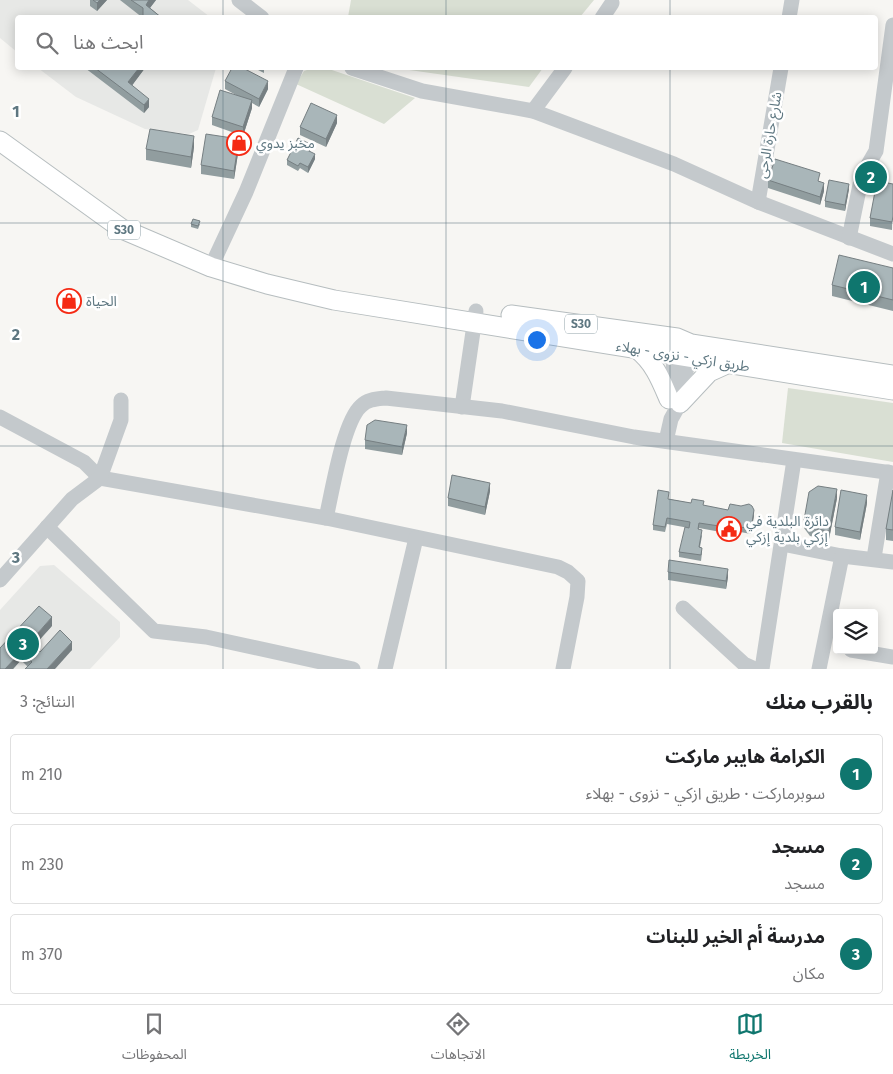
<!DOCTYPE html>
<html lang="ar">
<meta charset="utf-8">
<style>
:root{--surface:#fff;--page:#f2f2f2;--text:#202124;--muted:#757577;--line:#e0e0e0;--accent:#0f766e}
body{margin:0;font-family:"Fira Sans","Noto Sans Arabic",sans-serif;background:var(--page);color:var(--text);direction:rtl}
.controls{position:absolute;right:15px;bottom:15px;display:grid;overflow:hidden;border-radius:5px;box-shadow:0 2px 12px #0003}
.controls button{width:45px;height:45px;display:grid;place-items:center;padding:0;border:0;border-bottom:1px solid var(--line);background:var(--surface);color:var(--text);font:25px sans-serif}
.you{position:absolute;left:536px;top:339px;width:18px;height:18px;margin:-12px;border:4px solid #fff;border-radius:50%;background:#1a73e8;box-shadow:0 0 0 8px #1a73e833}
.badge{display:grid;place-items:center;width:32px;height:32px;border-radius:50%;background:var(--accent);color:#fff;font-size:16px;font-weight:700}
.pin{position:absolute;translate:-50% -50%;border:2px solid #fff;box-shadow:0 1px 5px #0006}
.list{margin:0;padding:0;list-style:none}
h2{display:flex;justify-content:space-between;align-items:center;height:65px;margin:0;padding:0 20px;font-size:21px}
h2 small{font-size:16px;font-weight:400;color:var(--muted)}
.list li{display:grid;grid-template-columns:32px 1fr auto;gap:15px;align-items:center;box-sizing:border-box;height:80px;margin:0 10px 10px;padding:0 10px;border:1px solid var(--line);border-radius:5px}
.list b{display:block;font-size:19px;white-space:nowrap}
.list p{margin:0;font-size:16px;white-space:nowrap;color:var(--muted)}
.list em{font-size:16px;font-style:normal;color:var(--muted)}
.icon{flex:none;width:28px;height:28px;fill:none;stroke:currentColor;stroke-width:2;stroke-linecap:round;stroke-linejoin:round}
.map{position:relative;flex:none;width:893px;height:669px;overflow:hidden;direction:ltr}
.search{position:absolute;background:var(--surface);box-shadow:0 2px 12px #0003;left:15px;right:15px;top:15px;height:55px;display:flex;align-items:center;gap:12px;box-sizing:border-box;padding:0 18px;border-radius:5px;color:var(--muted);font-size:19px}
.sheet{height:335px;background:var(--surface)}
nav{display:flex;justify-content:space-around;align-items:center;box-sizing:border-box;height:70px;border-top:1px solid var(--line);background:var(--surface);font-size:14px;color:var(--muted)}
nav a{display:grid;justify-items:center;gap:2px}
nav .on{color:var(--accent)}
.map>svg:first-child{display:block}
.built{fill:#e7e8e6}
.green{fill:#d9dfd3}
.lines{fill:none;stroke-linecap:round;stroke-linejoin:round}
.major-casing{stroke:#b6bdbf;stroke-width:21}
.minor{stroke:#c4c9cc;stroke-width:15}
.major{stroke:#fff;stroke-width:19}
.wall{fill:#919d9f}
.shaded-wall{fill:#767f82}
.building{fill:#a9b6b9;stroke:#767f82}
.grid{fill:none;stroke:#5e7781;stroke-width:1;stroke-opacity:0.55}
.labels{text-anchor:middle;stroke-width:5;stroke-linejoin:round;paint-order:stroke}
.shield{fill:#fff;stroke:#8ea0a7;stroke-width:1}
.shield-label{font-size:12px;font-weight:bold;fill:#5e7781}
.street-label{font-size:14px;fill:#5e7781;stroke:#fff}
.poi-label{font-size:14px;fill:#5e7781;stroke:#fff;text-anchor:start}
.grid-label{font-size:16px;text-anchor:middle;font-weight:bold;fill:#5e7781;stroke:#fff;stroke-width:5;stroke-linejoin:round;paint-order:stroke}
</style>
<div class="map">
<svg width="893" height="669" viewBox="0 0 893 669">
<rect width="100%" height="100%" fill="#f7f6f3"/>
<!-- built -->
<g class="built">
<path d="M0,0H188L210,17L18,18L17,52L0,38Z"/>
<path d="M38,68H216L198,130L189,134L145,129L76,97Z"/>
<path d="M54,565L120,622V637L90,669H0V610L40,566Z"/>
</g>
<!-- green -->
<g class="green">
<path d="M351,0H594L580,17H348Z"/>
<path d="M313,68H326L415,98L384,124L296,84L304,71Z"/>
<path d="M395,68H543L529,87Z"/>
<path d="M788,388L893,403V462L782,443Z"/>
</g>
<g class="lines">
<defs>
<g id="major">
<path d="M0,141L122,229L211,267L267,284L334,300L893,390"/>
<path d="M511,315L677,338L691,344L893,375"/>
<path d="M637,349C654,362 661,380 669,399"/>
<path d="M680,403L709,372L729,363"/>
</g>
</defs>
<!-- major casing -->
<use href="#major" class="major-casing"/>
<!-- minor -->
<g class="minor">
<path d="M239,0L262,18"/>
<path d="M602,18L612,3"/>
<path d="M789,18L792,0"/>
<path d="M352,68L422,91L533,111L674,164L758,202L893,254"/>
<path d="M533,111L565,68"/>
<path d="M758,202L781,68"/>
<path d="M849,238L862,175L876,151L893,25"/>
<path d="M211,267L246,192L296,68"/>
<path d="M669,401L676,344"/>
<path d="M462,407L476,311"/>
<path d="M0,417L84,462L100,478L326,518L558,567L568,572L578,581L577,597L563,669"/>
<path d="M666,441L671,419L680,403L691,346"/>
<path d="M326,518C332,493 343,422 361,406C368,399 377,399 386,398L502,411L634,437L893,473"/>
<path d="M47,527L154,631L206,637L353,669"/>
<path d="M782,544L842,556L893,562"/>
<path d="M874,558L888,472"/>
<path d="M0,580L72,499L100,478L121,420V400"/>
<path d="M683,608L744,664L755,669"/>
<path d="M851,650L893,657"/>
<path d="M385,669L416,538"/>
<path d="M762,669L794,460"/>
<path d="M819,669L842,556"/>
</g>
<!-- major -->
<use href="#major" class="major"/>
</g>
<!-- wall -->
<g class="wall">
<path d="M90,0H118H107L97,11L90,6Z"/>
<path d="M120,0H156L150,8L162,18H143Z"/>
<path d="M85,68H145L132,85L149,107L144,113Z"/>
<path d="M254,68H264V73Z"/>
<path d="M225,81L268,89L259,107L252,103V108L243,136L212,125V117L236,95L225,89Z"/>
<path d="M337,123L326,147L300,135V127Z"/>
<path d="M194,147L191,168L146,160V149Z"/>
<path d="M239,147L234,179L201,174V165Z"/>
<path d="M310,150V151L315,159L308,173L300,168L298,171L287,165V160Z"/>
<path d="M768,180L820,181L824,191L820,205L768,188Z"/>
<path d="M893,184L892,230L870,226V218Z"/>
<path d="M849,189L845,211L825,207V201Z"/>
<path d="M191,224H200L198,229L191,227Z"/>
<path d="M893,268V311L832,296V285Z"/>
<path d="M407,433L402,455L365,449V440Z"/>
<path d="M893,490V541L886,540V529Z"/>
<path d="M490,491L485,515L448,506V498Z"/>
<path d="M837,498L829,539L810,536L804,528V520Z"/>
<path d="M669,499L754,515L751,534L735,531L734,537L726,536V533L699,528V530L702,536L700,547L702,553L701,561L679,557V552L689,528L667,524L665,532L653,530V525Z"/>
<path d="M867,503L860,540L835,535V527Z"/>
<path d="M668,572L728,577L726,589L668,580Z"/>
<path d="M52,626L34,646L40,652L72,650L28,667L21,660L13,669H0Z"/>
</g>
<!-- shaded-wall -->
<g class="shaded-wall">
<path d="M100,0H107L97,11V3Z"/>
<path d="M149,0H156L146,13V5Z"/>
<path d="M139,68H145L128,91V82Z"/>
<path d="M268,81V89L259,107V99Z"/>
<path d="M149,99V107L144,113V105Z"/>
<path d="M252,100V108L243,136V127Z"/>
<path d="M337,115V123L326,147V139Z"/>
<path d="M194,136V147L191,168V157Z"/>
<path d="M239,139V147L234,179V171Z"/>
<path d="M315,154V159L308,173V167Z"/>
<path d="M824,183V191L820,205V197Z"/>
<path d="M849,184V189L845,211V205Z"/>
<path d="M407,425V433L402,455V447Z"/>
<path d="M490,483V491L485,515V507Z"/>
<path d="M837,489V498L829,539V531Z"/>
<path d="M867,495V503L860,540V532Z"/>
<path d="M754,510V515L751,534V529Z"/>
<path d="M728,569V577L726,589V581Z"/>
<path d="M52,617V626L30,650V642Z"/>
<path d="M72,642V650L55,669H47Z"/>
<path d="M21,652V660L13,669H5Z"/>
</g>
<!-- building -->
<g class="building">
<path d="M93,0H100L97,3Z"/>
<path d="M131,0H149L146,5L162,18H143V8Z"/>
<path d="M95,68H139L128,82L149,99L144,105Z"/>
<path d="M232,68H243L268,81L259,99L225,81Z"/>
<path d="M220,90L252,100L243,127L212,117Z"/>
<path d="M311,103L337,115L326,139L300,127Z"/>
<path d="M150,129L194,136L191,157L146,149Z"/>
<path d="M206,134L239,139L234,171L201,165Z"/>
<path d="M298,138L310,144L307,150L315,154L308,167L300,163L298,166L287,160Z"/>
<path d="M775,159L820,173L818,181L824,183L820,197L768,180Z"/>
<path d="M829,180L849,184L845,205L825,201Z"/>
<path d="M877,181L893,184V216L892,222L870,218Z"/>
<path d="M193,219L200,221L198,226L191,224Z"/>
<path d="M839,255L893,268V300L832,285Z"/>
<path d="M375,420L407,425L402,447L365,440L367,425Z"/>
<path d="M452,475L490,483L485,507L448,498Z"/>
<path d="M818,486L837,489L829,531L810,528L804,520L809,492Z"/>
<path d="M658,490L669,492L668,499L691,503L692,499L704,501L703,505L728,510L730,504L741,506L749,504L752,506L754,510L751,529L735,526L734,532L726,530V527L699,523L698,529L702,530L699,547L702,548L701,555L679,552L685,527L689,528L690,522L667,518L665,527L653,525Z"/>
<path d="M841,490L867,495L860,532L835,527Z"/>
<path d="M893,490V530L886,529Z"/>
<path d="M669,560L728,569L726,581L668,572Z"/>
<path d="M39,606L52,617L30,642L40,652L60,630L72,642L47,669H25L32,662L21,652L5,669H0V648Z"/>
</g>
<!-- grid -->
<path class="grid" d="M223,0V18M446,0V18M670,0V18M223,68V669M446,68V669M670,68V669M0,223H893M0,446H893"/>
<!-- icons -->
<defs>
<symbol id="shop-ring" viewBox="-11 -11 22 22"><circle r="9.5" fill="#fff" stroke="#f52a14" stroke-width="1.5"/><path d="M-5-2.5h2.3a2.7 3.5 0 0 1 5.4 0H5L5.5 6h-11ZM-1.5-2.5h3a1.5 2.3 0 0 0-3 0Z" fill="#f52a14"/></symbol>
<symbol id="civic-ring" viewBox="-11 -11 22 22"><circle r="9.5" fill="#fff" stroke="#f52a14" stroke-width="1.5"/><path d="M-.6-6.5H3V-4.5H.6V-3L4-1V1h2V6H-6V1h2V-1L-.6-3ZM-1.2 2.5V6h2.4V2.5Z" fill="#f52a14"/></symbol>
</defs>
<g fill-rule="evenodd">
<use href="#shop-ring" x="225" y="129" width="28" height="28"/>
<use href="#shop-ring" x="55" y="287" width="28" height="28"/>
<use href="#civic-ring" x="715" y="515" width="28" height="28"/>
</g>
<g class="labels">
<!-- shield labels -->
<g class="shield">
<rect x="108" y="220.5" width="32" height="19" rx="4"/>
<rect x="565" y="314.5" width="32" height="19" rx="4"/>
</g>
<g class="shield-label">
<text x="124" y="234">S30</text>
<text x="581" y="328">S30</text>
</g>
<!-- street labels -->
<g class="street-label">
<text transform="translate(769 135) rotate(-80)" y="5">شارع حارة الرحى</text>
<text transform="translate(683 356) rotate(9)" y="5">طريق ازكي - نزوى - بهلاء</text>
</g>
<!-- poi labels -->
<g class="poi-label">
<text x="256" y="148">مخبز يدوي</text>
<text x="86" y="306">الحياة</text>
<text x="746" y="526">دائرة البلدية في<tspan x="746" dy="16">إزكي بلدية إزكي</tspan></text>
</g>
</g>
<g class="grid-label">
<text x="16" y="117">1</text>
<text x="16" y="340">2</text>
<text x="16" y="563">3</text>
</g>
</svg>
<div class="controls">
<button><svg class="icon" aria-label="layers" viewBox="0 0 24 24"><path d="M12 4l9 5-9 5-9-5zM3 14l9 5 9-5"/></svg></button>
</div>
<div class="you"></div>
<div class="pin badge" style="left:864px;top:287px">1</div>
<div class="pin badge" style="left:871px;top:177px">2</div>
<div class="pin badge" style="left:23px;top:644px">3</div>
<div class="search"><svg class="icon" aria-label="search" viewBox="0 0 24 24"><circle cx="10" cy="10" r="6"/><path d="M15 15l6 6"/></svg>ابحث هنا</div>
</div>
<section class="sheet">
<h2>بالقرب منك<small>النتائج: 3</small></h2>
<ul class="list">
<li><span class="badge">1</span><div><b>الكرامة هايبر ماركت</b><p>سوبرماركت · طريق ازكي - نزوى - بهلاء</p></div><em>210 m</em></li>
<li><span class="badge">2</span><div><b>مسجد</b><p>مسجد</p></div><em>230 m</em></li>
<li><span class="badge">3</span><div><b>مدرسة أم الخير للبنات</b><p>مكان</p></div><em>370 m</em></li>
</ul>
</section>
<nav>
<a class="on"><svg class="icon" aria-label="map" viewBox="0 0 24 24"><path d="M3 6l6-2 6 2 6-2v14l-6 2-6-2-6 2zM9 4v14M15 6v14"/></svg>الخريطة</a>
<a><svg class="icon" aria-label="directions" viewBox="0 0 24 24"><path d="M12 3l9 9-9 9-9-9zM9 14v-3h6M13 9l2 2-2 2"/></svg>الاتجاهات</a>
<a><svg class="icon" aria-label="saved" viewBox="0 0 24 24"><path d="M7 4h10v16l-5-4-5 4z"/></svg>المحفوظات</a>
</nav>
